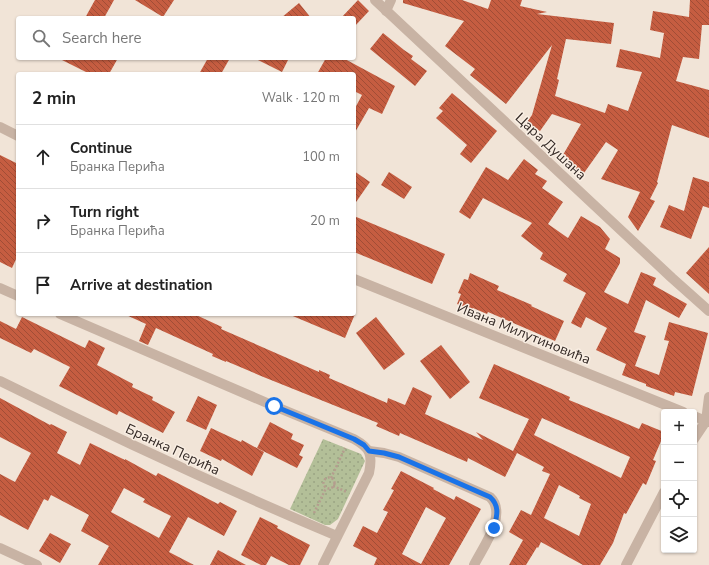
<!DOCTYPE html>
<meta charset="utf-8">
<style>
:root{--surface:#fff;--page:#f6f6f6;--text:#222;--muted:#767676;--line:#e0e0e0}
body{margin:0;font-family:"Nunito Sans",sans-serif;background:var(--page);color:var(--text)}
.controls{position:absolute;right:12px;bottom:12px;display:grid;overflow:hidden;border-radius:4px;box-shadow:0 1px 3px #0004}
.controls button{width:36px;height:36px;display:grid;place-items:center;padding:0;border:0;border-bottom:1px solid var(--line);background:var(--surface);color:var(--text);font:20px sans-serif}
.stop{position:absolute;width:12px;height:12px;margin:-9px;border:3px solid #1a73e8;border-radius:50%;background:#fff}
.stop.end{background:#1a73e8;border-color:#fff;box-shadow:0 1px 4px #0008}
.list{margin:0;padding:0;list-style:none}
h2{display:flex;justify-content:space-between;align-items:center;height:52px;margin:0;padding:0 16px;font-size:17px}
h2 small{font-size:13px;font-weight:400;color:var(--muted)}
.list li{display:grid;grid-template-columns:26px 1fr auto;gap:12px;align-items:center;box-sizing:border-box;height:64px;padding:0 16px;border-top:1px solid var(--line)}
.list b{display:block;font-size:15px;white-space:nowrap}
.list p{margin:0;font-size:13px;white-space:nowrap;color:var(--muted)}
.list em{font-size:13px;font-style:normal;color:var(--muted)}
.icon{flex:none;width:22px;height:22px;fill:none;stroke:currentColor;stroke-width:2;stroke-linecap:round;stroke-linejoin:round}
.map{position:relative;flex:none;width:709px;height:565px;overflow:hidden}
.search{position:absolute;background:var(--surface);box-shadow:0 1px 3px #0004;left:16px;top:16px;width:340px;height:44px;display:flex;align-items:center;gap:10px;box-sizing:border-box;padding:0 14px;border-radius:4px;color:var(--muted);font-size:15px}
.panel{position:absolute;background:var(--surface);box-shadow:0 1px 3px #0004;left:16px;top:72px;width:340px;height:244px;border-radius:4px}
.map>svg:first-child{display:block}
.park{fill:url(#park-dots)}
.building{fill:url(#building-back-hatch);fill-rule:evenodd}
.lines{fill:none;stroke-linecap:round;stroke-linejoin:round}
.path{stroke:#b49d8e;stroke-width:2.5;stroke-dasharray:2 2;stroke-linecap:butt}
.minor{stroke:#c8b3a4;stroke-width:10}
.route{stroke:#1a73e8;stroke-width:5}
.labels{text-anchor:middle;stroke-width:3;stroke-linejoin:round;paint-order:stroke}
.street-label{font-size:14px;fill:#332925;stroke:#f9eee3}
</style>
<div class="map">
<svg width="709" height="565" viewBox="0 0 709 565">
<defs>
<pattern id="park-dots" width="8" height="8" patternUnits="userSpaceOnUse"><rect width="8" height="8" fill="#b3bf98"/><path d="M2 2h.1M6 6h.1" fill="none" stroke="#9aa483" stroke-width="1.8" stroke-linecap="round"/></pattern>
<pattern id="building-back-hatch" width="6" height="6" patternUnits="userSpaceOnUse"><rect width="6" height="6" fill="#c55d41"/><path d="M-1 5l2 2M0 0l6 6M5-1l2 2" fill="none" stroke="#a14d36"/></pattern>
</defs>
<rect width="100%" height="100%" fill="#f1e4d7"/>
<!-- park -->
<path class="park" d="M323,439L361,454L365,461L338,519L330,525H325L290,509Z"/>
<!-- building -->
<g class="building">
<path d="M95,0H114L104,18H85Z"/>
<path d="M135,0H174L163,17Z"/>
<path d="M358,0L369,11L354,27V18H341Z"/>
<path d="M403,0H462L488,9L491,0H522L520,6L547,12L537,14L614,23L611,44L566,39L557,79L559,80L555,96L605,113L608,104L628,111L642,72L616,67L620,49L660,58L664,33L650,30L653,11L689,17L690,0H709V25H702L699,59L683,57L676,81L709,90V138L672,125L657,182L658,183L650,199L655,201L638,231L628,217L640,192L601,179L618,150L606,142L584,173L560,160L581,124L552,114L540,131L527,122L532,115L552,45L506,104L470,75L475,69L445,46L464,21L403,3Z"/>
<path d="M299,3L311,18H281Z"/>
<path d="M383,33L404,50L413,56L411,59L427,71L415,86L370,49Z"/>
<path d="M58,58H118L109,74H90Z"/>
<path d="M208,58H230L221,74H199Z"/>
<path d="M254,58H289L282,72Z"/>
<path d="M326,58H343L395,86L382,114L369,108L354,134V110L362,95L354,91V74H317Z"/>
<path d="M452,93L497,131L471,163L460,154L467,145L436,118L443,111L439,108Z"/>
<path d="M0,155L18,164V255L12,268L0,262Z"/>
<path d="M524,159L538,170L535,174L547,181L542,188L563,202L548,224L568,238L581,216L600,227L610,239L605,249L620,258V263L604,292L628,304L641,272L656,278L653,285L687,304L679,318L646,300L634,332L646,336L635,366L659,375L669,341L664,340L669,322L708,333L692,396L675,392L674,396L646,386V384L622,375L626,364L596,350L607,328L586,317L581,328L571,323L586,293L563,281L567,274L540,259L543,253L521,236L532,223L483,198L470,219L459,212L486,167L508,180Z"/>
<path d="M354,171L370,182L354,205Z"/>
<path d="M389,172L412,187L404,199L381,185Z"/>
<path d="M693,177L709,182V208L703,206L691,239L660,227L669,205L684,211Z"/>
<path d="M354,216L445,254L432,284L354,252Z"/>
<path d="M709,247V294L686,273Z"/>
<path d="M470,273L499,286L497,290L532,305L531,306L564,321L555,341L488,312L487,314L473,308L472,310L457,304L461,294L458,293L464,279L468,280Z"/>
<path d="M124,314H194L222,327L221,329L319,372V370L330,375L329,378L387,403L388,398L405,405L413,387L432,396L425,414L483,440L476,432L513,451L529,419L479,398L494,364L570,397L569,400L618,420L639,429L642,423L664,432V434L653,460L656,461L646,485L643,483L626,514L624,513L613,543L600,565H583L541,542L538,548L537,547L526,565H509L523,540L509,532L521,510L531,515L550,474L542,471L544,467L517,453L505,477L468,458L467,462L400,433L399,436L376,426L378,423L261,376L226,361V362L212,356L213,354L156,328L148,345L139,341L146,324ZM542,418L630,457L621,478L534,435ZM559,485L580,496L579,498L591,504L579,536L544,518Z"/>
<path d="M288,314H355L345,338Z"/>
<path d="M22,317L85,348L89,340L105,348L97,365L133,384L132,387L153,397L152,400L175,412L163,433L119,411L117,415L59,386L70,367L34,349L31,353L0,338V321L16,329Z"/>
<path d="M376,317L405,354L384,370L356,333Z"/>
<path d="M441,345L470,382L450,399L420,361Z"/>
<path d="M198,396L217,405L206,430L186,421Z"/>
<path d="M0,398L50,425L51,424L67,432L57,453L80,465L90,443L125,460V459L156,476L158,473L218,504L220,502L237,511L224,536L188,517L169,552L194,565H98L109,546L81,531L89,515L51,495L48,501L44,499L28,530L0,515V474L15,482L31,453L0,437ZM124,488L145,499L143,502L171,516L159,538L111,512Z"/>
<path d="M270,422L293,434L291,439L304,445L299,455L303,457L297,468L257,448Z"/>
<path d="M211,428L241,442L242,440L264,452L252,476L222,459L221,461L200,451Z"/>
<path d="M401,471L434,488L433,489L454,500L456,496L481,509L449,565H374L377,558L353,546L363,526L377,533L388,512L383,510L394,490L391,489ZM426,507L446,518L421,564L402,554Z"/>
<path d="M260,517L278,526L277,528L310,545L300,565H289L271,556L266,565H261L241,555Z"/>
<path d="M50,533L71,544L60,563L39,551Z"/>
<path d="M218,550L246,565H210Z"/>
</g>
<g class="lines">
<!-- path -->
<g class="path">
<circle cx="329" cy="483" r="5.5"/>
<path d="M331,478L345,448"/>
<path d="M333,486L347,492"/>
<path d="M314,513L326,488"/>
</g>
<!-- minor -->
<g class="minor">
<path d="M375,0L672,278L709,311"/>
<path d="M386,11L391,0"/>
<path d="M0,127L18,136"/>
<path d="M354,279L683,412"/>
<path d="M0,288L18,296"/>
<path d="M60,314L274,406L354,439C370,448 373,454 369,473L323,565"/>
<path d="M0,381C111,436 223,488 337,536"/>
<path d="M709,397L706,421L709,422"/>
<path d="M694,416L706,421L694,439"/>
<path d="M369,451L384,453L399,457L490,497C508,514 483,547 474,565"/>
<path d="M0,548L37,565"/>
<path d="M626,565L664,492"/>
</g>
</g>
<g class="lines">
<!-- route -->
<path class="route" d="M274,406L354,439L364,445L369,451L384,453L399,457L490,497C500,506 497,516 494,528"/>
</g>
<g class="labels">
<!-- street labels -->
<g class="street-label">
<text transform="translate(551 146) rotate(43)" y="5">Цара Душана</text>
<text transform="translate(524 333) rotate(22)" y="5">Ивана Милутиновића</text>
<text transform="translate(173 449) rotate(25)" y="5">Бранка Перића</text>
</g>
</g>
</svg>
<div class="controls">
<button>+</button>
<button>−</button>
<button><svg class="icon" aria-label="locate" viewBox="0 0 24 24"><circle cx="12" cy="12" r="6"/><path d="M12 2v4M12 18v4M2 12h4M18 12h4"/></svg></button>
<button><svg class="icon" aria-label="layers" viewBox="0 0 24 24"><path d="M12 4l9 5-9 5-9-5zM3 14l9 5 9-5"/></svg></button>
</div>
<div class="stop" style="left:274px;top:406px"></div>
<div class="stop end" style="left:494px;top:528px"></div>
<div class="search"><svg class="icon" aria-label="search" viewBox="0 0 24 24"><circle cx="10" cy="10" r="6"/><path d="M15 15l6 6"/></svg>Search here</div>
<section class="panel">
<h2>2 min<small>Walk · 120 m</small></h2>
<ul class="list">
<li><svg class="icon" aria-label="ahead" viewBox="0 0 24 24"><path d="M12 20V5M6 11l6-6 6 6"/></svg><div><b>Continue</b><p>Бранка Перића</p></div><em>100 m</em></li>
<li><svg class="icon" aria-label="right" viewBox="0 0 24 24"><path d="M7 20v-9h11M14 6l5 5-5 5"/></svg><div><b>Turn right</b><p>Бранка Перића</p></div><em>20 m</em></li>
<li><svg class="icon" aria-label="arrive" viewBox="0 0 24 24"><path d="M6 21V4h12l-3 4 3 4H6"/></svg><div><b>Arrive at destination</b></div></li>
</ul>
</section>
</div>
